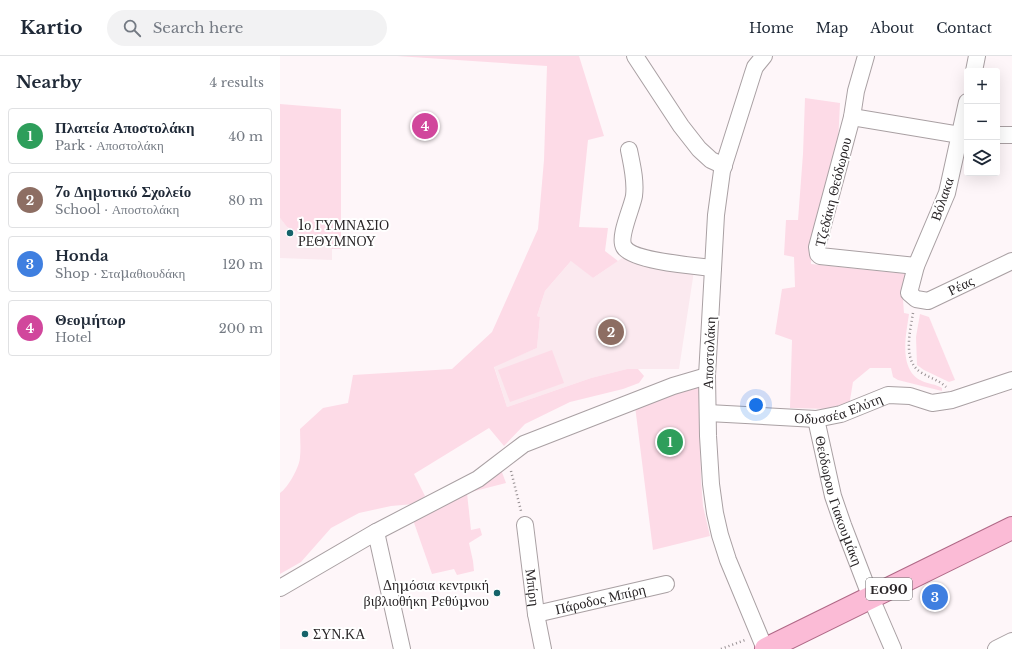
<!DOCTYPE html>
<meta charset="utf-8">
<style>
:root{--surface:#fff;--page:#f2f2f3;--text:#1f2937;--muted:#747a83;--line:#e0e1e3;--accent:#15636a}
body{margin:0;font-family:"Libre Baskerville",serif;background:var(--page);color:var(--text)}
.controls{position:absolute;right:12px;top:12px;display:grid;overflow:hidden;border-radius:4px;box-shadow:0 4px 16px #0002}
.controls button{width:36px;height:36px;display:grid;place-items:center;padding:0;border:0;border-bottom:1px solid var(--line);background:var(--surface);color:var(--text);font:20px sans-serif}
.you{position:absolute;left:476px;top:349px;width:14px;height:14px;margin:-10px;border:3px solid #fff;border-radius:50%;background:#1a73e8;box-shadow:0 0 0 6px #1a73e833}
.badge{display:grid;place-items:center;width:26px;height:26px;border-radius:50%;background:var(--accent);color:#fff;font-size:13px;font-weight:700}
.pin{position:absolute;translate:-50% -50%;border:2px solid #fff;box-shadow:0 1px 4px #0006}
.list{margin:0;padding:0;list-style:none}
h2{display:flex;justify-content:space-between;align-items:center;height:52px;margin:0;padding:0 16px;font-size:17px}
h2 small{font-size:13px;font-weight:400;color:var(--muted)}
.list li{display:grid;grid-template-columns:26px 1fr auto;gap:12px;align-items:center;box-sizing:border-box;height:56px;margin:0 8px 8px;padding:0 8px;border:1px solid var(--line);border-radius:4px}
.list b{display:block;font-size:15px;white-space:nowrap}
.list p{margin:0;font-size:13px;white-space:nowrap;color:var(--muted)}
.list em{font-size:13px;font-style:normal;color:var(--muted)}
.icon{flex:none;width:22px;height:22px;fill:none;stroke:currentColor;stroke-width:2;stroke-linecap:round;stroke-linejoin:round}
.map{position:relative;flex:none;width:732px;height:593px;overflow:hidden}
header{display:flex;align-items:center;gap:24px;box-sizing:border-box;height:56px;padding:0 20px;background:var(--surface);border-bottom:1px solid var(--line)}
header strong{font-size:19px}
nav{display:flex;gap:22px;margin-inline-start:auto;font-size:14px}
.search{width:280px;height:36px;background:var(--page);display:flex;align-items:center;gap:10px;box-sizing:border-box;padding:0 14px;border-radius:22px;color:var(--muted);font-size:15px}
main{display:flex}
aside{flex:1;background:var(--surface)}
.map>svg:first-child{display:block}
.built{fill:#fbe9ef}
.green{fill:#fddbe7}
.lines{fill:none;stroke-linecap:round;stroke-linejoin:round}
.minor-casing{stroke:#a9a0a3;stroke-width:18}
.primary-casing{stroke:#b06987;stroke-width:24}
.path{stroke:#979093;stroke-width:2.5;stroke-dasharray:1 3;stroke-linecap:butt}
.minor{stroke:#fff;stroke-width:16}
.primary{stroke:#fbbbd6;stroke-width:22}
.poi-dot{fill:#15636a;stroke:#fff;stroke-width:1.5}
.labels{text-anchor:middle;stroke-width:4;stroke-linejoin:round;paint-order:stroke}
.shield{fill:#fff;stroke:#696668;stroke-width:1}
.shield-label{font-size:13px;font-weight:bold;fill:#292527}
.street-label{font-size:14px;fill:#292527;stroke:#fff}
.poi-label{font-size:14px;fill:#292527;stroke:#fff;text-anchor:start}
</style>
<header>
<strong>Kartio</strong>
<div class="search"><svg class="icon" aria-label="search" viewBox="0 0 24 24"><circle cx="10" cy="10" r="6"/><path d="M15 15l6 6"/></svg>Search here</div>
<nav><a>Home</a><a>Map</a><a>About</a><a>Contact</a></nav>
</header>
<main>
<aside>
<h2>Nearby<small>4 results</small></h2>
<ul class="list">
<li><span class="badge" style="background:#2e9e5b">1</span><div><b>Πλατεία Αποστολάκη</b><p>Park · Αποστολάκη</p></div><em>40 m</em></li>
<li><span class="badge" style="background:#8d6e63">2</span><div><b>7ο Δημοτικό Σχολείο</b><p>School · Αποστολάκη</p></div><em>80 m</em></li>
<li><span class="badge" style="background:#3f7fe0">3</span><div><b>Honda</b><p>Shop · Σταμαθιουδάκη</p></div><em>120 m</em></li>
<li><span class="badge" style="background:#d1479c">4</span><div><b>Θεομήτωρ</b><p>Hotel</p></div><em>200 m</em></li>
</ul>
</aside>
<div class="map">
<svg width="732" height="593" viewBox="0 0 732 593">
<rect width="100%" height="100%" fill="#fef6f9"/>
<!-- built -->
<g class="built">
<path d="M0,162L7,171L52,193V204L0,202Z"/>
<path d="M345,200L414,215L399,313H347L311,322L227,351L214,310L257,292L260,261L257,260L265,235L292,204L313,222Z"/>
</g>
<!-- green -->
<g class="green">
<path d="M117,0H299L324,80L308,84L299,171L328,172L325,195L338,205L313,222L291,205L265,235L257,260L260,261L257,292L214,311L227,351L311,322L347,313H358L364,320L359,327L343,333L290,346L245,368L224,390L209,372L134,418L145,440L134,448L111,450L79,457L51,472L21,506L0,518V437C8,432 20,410 20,401C21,392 20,382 20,373L43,352L68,347L73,319L172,313L212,276L258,173L264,104L267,10Z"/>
<path d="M525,42L560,47L558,88L532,182L531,208L628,218L623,244L624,257L629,258C626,279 618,314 642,325C648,328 656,328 662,332V335L618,324L613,321L611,312H590L573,326L569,350L550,353L510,352L512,284L495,278L502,233L515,231L514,201L504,199L506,164H518L523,98Z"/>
<path d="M0,48L61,53V193H52L7,171L0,162Z"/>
<path d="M640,258L649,261L675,324L669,326L644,314L637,309L636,281Z"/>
<path d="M272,294L284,327L230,346L218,314Z"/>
<path d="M419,327L421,424L423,450L430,480L373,494L355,350Z"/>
<path d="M220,411L226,427L187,437L191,474L200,472L202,479L189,487L193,505L194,515L177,519L174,513L152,518L132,461Z"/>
</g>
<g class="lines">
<defs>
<g id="minor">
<path d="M355,0L401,70L419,93L431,104L444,110"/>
<path d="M484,0L475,11L473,17L442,115L436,159L427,320L428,380L431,428L435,457L440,479L448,504L485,593"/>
<path d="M586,0L576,35L572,61L537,191L538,198L540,200L636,210"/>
<path d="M694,15L697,0"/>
<path id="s1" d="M687,46L667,137L636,210L629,237L636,243L648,245L732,205"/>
<path d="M572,61L680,79H687"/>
<path d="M717,79H732"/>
<path d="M349,94C352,109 356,125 354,140C352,152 338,181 344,191C352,205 416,210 433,212"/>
<path id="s2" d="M428,357L536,363L561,358L608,339L630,340L652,347L672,344L732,324"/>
<path id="s3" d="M536,363L553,440L563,469L591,542L613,593"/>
<path id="s4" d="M245,469L256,558L263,593"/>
<path d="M96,476L198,423L244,388L393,330L427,320"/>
<path d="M0,532L96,476L122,593"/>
<path id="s5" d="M256,558L386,528"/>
<path d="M716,593L732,585"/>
</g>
<path id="primary" d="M486,593L732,472"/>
</defs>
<!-- minor casing -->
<use href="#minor" class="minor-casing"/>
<!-- primary casing -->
<use href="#primary" class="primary-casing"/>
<!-- path -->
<g class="path">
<path d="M633,257C630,276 622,306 642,317C650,322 659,324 666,331"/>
<path d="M231,415L241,455"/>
<path d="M441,593L465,584"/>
</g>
<!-- minor -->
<use href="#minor" class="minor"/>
<!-- primary -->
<use href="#primary" class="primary"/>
</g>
<!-- markers -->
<g class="poi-dot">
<circle cx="10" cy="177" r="4"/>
<circle cx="217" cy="537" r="4"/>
<circle cx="25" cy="578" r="4"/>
</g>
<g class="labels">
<!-- shield labels -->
<rect class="shield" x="586" y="522" width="46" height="22" rx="3"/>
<g class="shield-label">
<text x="609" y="538">ΕΟ90</text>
</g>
<!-- street labels -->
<g class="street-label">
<text transform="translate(553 136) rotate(-76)" y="5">Τζεδάκη Θεόδωρου</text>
<text transform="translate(662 143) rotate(-71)" y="5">Βόλακα</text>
<text dy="5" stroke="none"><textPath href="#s1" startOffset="258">Ρέας</textPath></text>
<text transform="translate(429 297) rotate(-88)" y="5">Αποστολάκη</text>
<text dy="5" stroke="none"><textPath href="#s2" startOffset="132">Οδυσσέα Ελύτη</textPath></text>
<text dy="5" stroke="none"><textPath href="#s3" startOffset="85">Θεόδωρου Γιακουμάκη</textPath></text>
<text dy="5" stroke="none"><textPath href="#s4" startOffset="63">Μπίρη</textPath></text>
<text dy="5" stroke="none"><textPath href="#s5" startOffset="66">Πάροδος Μπίρη</textPath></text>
</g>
<!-- poi labels -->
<g class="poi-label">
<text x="18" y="174">1ο ΓΥΜΝΑΣΙΟ<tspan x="18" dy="16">ΡΕΘΥΜΝΟΥ</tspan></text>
<text x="209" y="534" text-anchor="end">Δημόσια κεντρική<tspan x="209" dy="16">βιβλιοθήκη Ρεθύμνου</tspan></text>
<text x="33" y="583">ΣΥΝ.ΚΑ</text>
</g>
</g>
</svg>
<div class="controls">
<button>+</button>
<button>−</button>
<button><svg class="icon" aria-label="layers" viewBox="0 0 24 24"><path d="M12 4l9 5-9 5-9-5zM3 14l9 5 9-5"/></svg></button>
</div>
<div class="you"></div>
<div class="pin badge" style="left:390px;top:386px;background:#2e9e5b">1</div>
<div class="pin badge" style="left:331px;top:276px;background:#8d6e63">2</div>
<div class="pin badge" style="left:655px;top:541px;background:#3f7fe0">3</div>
<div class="pin badge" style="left:145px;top:70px;background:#d1479c">4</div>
</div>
</main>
